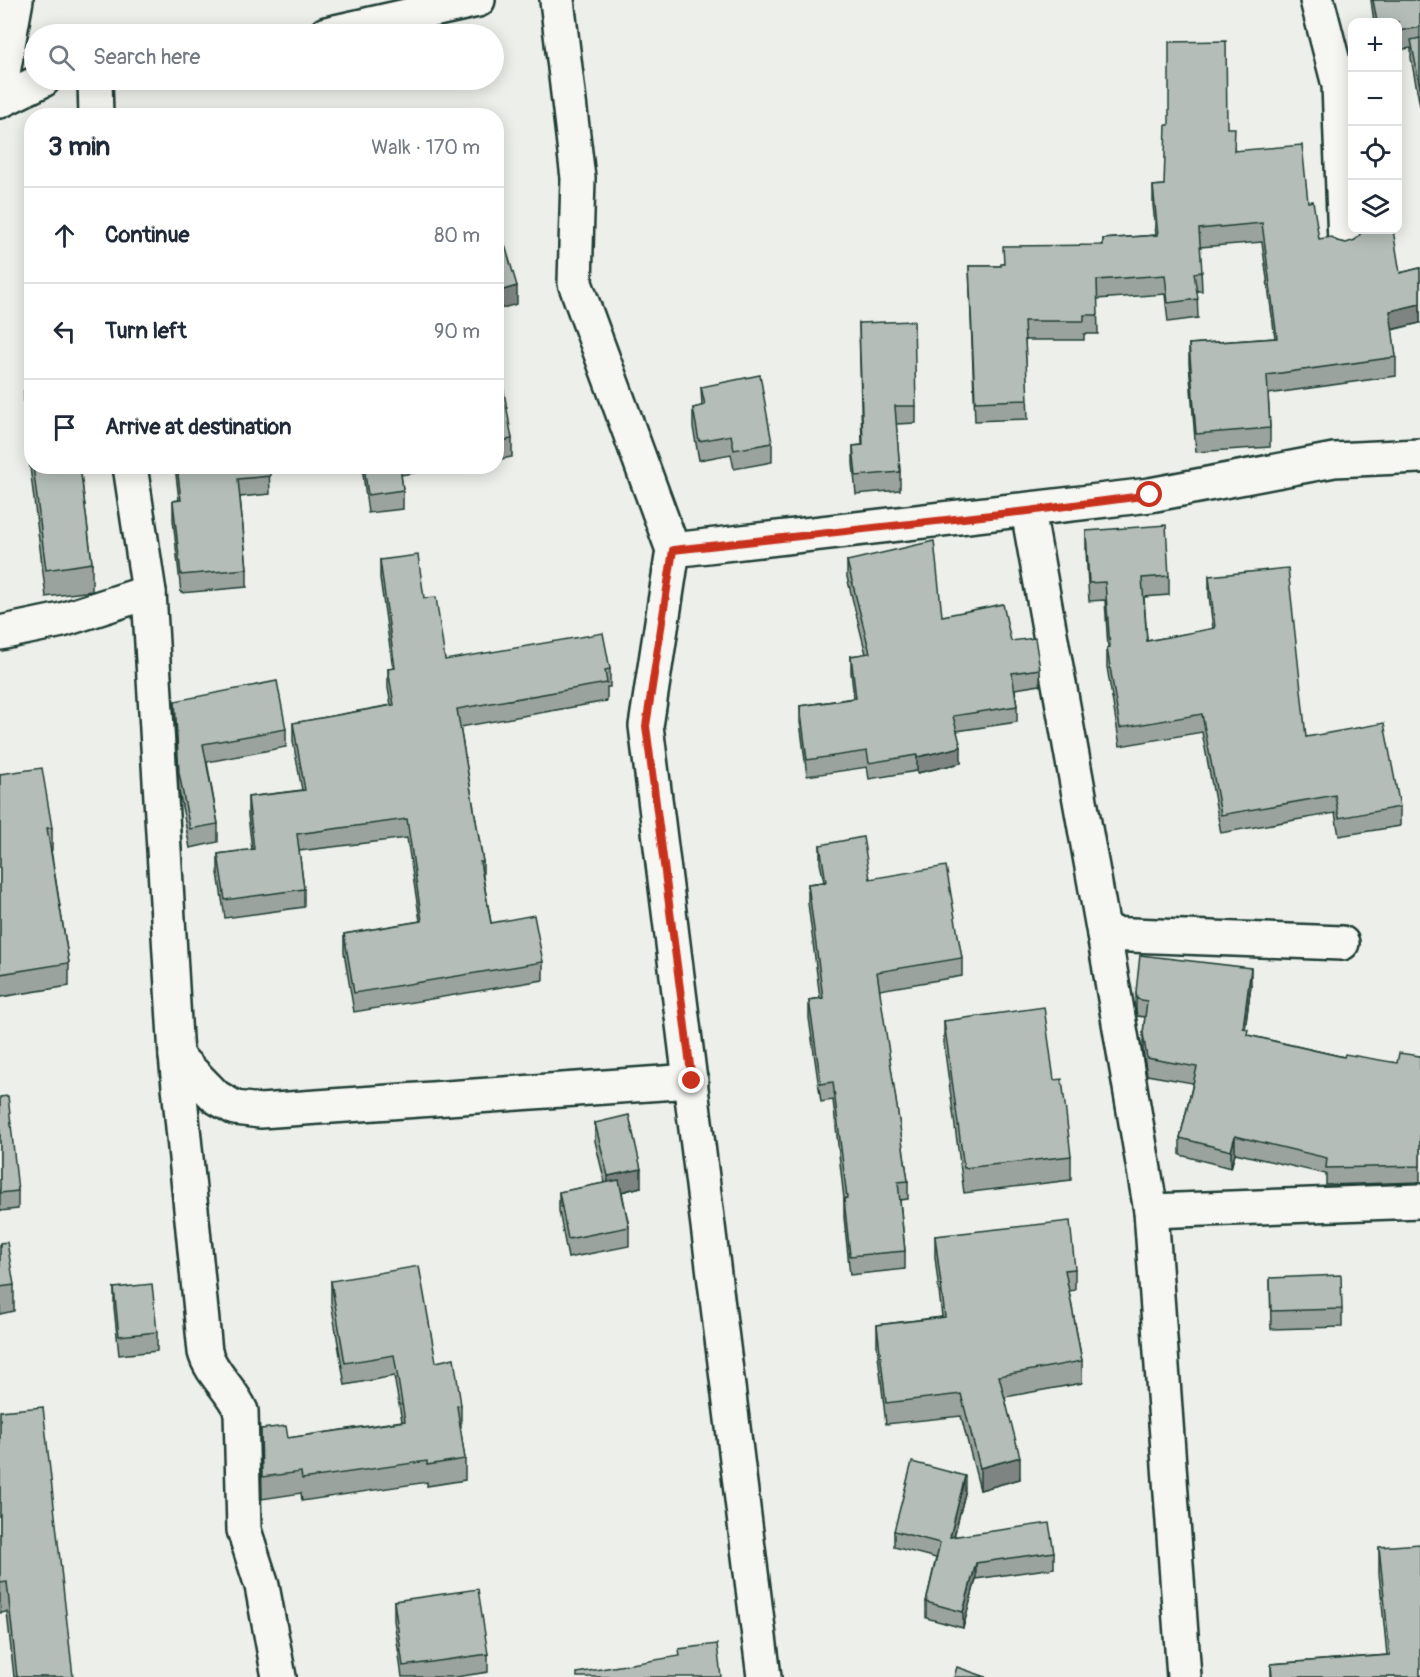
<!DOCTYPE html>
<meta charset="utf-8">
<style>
:root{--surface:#fff;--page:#f6f6f7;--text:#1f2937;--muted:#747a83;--line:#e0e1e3}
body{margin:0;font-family:Pangolin,sans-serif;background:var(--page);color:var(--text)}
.controls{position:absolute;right:18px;top:18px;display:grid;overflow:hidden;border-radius:12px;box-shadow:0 3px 15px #0003}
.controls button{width:54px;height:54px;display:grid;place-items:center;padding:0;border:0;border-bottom:2px solid var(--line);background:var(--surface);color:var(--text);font:30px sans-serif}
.stop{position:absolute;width:18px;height:18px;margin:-14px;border:4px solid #c8321e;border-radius:50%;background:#fff}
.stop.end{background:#c8321e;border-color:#fff;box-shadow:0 2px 6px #0008}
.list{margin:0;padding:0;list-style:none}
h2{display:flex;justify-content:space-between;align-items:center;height:78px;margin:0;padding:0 24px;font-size:26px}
h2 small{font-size:20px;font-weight:400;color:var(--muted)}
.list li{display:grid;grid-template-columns:39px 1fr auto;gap:18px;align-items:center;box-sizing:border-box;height:96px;padding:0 24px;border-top:2px solid var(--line)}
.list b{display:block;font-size:22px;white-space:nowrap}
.list em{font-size:20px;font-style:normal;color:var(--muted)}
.icon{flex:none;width:33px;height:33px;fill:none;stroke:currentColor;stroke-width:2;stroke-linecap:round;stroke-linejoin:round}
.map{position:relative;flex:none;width:1420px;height:1677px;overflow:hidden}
.search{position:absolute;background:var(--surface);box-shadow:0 3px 15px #0003;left:24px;top:24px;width:480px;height:66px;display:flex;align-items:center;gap:15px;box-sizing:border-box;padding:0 21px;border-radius:33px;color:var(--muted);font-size:22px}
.panel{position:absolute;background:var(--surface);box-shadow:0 3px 15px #0003;left:24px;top:108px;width:480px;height:366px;border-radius:24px}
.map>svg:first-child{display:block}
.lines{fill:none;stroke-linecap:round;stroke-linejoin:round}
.street-casing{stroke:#1f3d34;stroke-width:38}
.street{stroke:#f6f6f2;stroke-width:33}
.wall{fill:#9ba39e;stroke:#1f3d34;stroke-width:1.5}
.shaded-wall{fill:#7e8481;stroke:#1f3d34;stroke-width:1.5}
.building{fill:#b4bdb8;stroke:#1f3d34;stroke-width:1.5}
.route{stroke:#c8321e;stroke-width:8}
</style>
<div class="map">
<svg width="1420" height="1677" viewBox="0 0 1420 1677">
<rect width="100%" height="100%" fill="#edefea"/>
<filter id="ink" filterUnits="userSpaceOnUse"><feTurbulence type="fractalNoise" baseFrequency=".0167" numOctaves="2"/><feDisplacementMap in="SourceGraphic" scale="12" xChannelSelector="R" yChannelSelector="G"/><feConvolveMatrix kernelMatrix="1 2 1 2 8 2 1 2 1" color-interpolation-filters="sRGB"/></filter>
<g filter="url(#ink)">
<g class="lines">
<defs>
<g id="street">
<path d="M557,0L578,178L575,283L673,550L1150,495L1334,460L1420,456"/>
<path d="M1317,0L1339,85L1345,243"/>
<path d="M326,34L478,0"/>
<path d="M95,80L96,116"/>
<path d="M0,90L16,0"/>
<path d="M0,101L43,80"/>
<path d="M130,466L149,592L176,1056L205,1352C211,1374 231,1388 241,1411L244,1530L262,1586L279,1677"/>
<path d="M1028,511L1104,934L1151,1211L1420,1201"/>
<path d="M673,550L646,726L764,1677"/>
<path d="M0,633L62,620L149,592"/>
<path d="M1104,934L1342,943"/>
<path d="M176,1056L216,1097L235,1108L260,1111L691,1081"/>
<path d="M1151,1211L1184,1677"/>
</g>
</defs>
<!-- street casing -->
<use href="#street" class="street-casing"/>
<!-- street -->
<use href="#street" class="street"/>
</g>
<!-- wall -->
<g class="wall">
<path d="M1371,0H1420V106L1411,58V48L1398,50V22H1374Z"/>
<path d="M1227,128L1235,151L1308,202L1319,239L1337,241L1400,273L1420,268V323L1392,330L1396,357V376L1268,394L1270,428V447L1196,452L1189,363V344L1275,338L1262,242L1200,247L1202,291H1197L1198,318L1168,322L1165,294L1097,299L1098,334H1084V340H1025L1028,419L975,421L969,266H1001L1003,264L1103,245V239L1156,235L1153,205V186L1164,185Z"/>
<path d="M859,323L916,406V423L896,424L900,472V490L856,494L853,463V446L862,445Z"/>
<path d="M496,375L512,439V457L496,460Z"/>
<path d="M701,387L772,443V462L734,469L731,454L699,460L693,427V408L702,406Z"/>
<path d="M32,390V466H80L92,563V591L46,597L24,418V391Z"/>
<path d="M175,466H269L270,494L240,497L247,569V587L181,593L173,519V501L179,500Z"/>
<path d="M362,466H453L401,475L403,490V509L368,513Z"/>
<path d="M1086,531L1169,576V595L1144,597L1147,641L1213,629L1209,595V576L1306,737L1400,807V826L1339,836L1335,813L1221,833L1202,732L1120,746L1107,667V648H1108L1105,600L1089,601L1086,550Z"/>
<path d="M380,560L424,598L445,660L610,669V687H607V701L460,727L483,862V877L491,923L543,962V980L354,1012L344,952V934L420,921L407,838L299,851L304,889V907L225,918L218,873V854L252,850L248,815V797L302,790L293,741V723L391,705L388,688V669H393L380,578Z"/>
<path d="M847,561L942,616L1011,641L1040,669V685L1015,689L1017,706V722L957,731L961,763L917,773V771L869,779L867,767L807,776L800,722V706L854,698L851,672V656L866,654L847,577Z"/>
<path d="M175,701L286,729V747L207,762L218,824V842L190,848L179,791L175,719Z"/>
<path d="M0,774L52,828V850H51L69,963V986L0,997Z"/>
<path d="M820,845L870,879L962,958V976L879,990L908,1181V1199L900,1200L905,1251V1269L850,1275L844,1217V1199L833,1100L821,1102L809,1018V1000L820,998L808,903V884L824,882L820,863Z"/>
<path d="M1251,985L1245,1029L1248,1035L1344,1057L1397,1063L1420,1056V1182L1326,1185V1174L1235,1153L1231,1168L1180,1155V1138L1193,1083L1147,1075L1143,1050V1033L1145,1017L1137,1016L1136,1009V992Z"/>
<path d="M944,1021L1054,1080L1071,1156V1180L964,1193L944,1045Z"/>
<path d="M0,1097L18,1191V1209L0,1211Z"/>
<path d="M595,1123L641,1187L622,1192L629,1227V1246L568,1258L559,1211V1192L605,1183L595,1141Z"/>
<path d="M935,1236L1075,1269V1290L1069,1291L1082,1361V1383L1005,1397L1020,1479L980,1490L961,1416L886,1424L877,1346V1325L942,1317L935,1257Z"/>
<path d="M0,1243L14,1285V1311L0,1314Z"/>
<path d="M1270,1278L1342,1309V1327L1271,1329Z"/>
<path d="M331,1281L436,1362L461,1405V1427H460L465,1459V1480L427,1486V1482L302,1501L301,1493L262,1499L261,1429L288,1438L402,1421L394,1376L345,1385L331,1302Z"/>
<path d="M114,1288L157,1332V1351L119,1355L114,1307Z"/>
<path d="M0,1411L73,1677H14L7,1612L0,1613Z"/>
<path d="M965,1493L954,1536L1054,1552V1568L976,1579L963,1628L926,1618V1602L936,1558L894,1547V1531Z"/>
<path d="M1379,1547L1420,1677H1271V1664L1387,1655L1379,1573Z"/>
<path d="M394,1601L488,1654V1672L456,1677H402L394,1620Z"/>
</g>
<!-- shaded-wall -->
<g class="shaded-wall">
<path d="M517,286V304L496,310V292Z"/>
<path d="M1420,304V323L1390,330V311Z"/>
<path d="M961,747V763L917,773V757Z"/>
<path d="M1251,968V985L1243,1045V1028Z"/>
<path d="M1235,1136V1153L1231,1168V1151Z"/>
<path d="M641,1169V1187L608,1195V1176Z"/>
<path d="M1020,1457V1479L980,1490V1468Z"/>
<path d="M965,1476V1493L950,1553V1537Z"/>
<path d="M976,1563V1579L963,1628V1612Z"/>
</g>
<!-- building -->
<g class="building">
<path d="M1373,0H1420V27L1398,31V22H1377Z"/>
<path d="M1420,38V87L1411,40Z"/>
<path d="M1226,41L1227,128H1235L1234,151L1302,145L1308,202L1313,201L1319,239L1332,237L1337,241L1346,243L1355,240L1362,232L1378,230H1393L1400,273L1420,268V304L1390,311L1396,357L1267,375L1270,428L1196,434L1189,344L1277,338L1262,223L1199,229L1202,272L1194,273L1198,299L1168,303L1165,275L1097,280L1098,315H1084V321H1024L1028,400L975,402L969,266H1001V264H1004L1003,246L1103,245V239L1158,235L1153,186L1164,185L1166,125H1169V42Z"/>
<path d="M505,245L517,286L496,292V248Z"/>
<path d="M914,321L916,406H895L900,472L856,476L853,446L863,445L859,323Z"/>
<path d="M501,374L512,439L496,442V375Z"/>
<path d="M760,375L772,443L734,450L731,435L699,441L693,408L705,405L701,387Z"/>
<path d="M32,390V452L24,391Z"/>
<path d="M33,466H80L92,563L46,570Z"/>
<path d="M177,466H269L270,476L238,479L247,569L181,575L173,501L181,500Z"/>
<path d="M364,466H400L403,490L368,495Z"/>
<path d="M1166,525L1169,576L1142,578L1147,641L1215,628L1209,576L1288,568L1306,737L1384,723L1400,807L1339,818L1335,795L1221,815L1202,714L1120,728L1107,648L1110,647L1105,582L1089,583L1086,531Z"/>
<path d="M934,541L942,616L1003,604L1011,641L1035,638L1040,669L1012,673L1017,706L953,716L961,747L917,757V755L869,763L867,751L807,760L800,706L856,698L851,656L870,653L847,561Z"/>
<path d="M418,555L424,598L436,597L445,660L603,633L610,669L605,670L607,683L457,709L483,862H480L491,923L534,915L543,962L354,993L344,934L422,921L407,819L297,834L304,889L225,900L218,854L254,849L248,797L305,790L293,723L394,705L388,669L395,668L380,560Z"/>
<path d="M277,681L286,729L203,744L218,824L190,829L179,773L175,701Z"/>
<path d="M42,768L52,828H47L69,963L0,974V774Z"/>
<path d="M863,837L870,879L946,866L962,958L877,972L908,1181L898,1182L905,1251L850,1256L844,1199L847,1198L833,1082L821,1084L809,1000L823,998L808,884L826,882L820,845Z"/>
<path d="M1140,955L1251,968L1243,1028L1248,1029L1247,1035L1344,1057L1345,1054L1397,1063L1399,1053L1420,1056V1166L1326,1168L1327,1158L1235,1136L1231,1151L1180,1138L1197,1067L1147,1058L1143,1033L1147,1001L1137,999L1136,992Z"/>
<path d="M1044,1007L1054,1080L1062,1079L1071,1156L964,1168L944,1021Z"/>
<path d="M8,1096L18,1191L0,1193V1097Z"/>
<path d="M629,1115L641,1169L608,1176L595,1123Z"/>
<path d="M619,1180L629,1227L568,1239L559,1192Z"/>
<path d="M1070,1221L1075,1269L1065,1270L1082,1361L999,1376L1020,1457L980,1468L961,1394L886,1403L877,1325L945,1317L935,1236Z"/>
<path d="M7,1242L14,1285L0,1287V1243Z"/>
<path d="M419,1266L436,1362L454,1358L461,1405L457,1406L465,1459L427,1465V1461L302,1479L301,1472L262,1477L261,1429L286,1426L288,1438L405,1421L394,1355L345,1363L331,1281Z"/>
<path d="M1341,1275L1342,1309L1271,1311L1270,1278Z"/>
<path d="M152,1284L157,1332L119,1336L114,1288Z"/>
<path d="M43,1407L73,1677H17L7,1582L0,1583V1411Z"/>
<path d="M912,1462L965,1476L950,1537L1049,1523L1054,1552L976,1563L963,1612L926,1602L940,1543L894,1531Z"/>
<path d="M1420,1544V1677H1272L1271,1664L1390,1655L1379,1547Z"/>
<path d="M478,1589L488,1654L403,1666L394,1601Z"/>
<path d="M717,1644L721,1677H577V1673L680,1656L679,1649Z"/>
<path d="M957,1667L986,1677H954Z"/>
</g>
</g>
<g class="lines" filter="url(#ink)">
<!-- route -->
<path class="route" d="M692,1081L646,726L673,550L1028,511L1150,495"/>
</g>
</svg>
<div class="controls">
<button>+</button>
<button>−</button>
<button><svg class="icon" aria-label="locate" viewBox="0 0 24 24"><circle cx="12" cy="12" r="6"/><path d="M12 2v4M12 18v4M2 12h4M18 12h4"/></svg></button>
<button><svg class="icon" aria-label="layers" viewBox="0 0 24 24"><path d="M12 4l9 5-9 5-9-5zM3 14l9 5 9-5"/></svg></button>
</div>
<div class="stop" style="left:1150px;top:495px"></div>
<div class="stop end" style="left:692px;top:1081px"></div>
<div class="search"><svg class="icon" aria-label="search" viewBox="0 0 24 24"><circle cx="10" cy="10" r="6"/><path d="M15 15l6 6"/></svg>Search here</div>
<section class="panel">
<h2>3 min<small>Walk · 170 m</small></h2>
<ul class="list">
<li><svg class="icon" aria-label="ahead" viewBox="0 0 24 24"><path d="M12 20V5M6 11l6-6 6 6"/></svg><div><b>Continue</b></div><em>80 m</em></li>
<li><svg class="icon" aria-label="left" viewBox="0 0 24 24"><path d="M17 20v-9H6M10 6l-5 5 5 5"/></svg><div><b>Turn left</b></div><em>90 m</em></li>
<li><svg class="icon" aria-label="arrive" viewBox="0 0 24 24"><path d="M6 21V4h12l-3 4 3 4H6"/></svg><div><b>Arrive at destination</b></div></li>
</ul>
</section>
</div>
